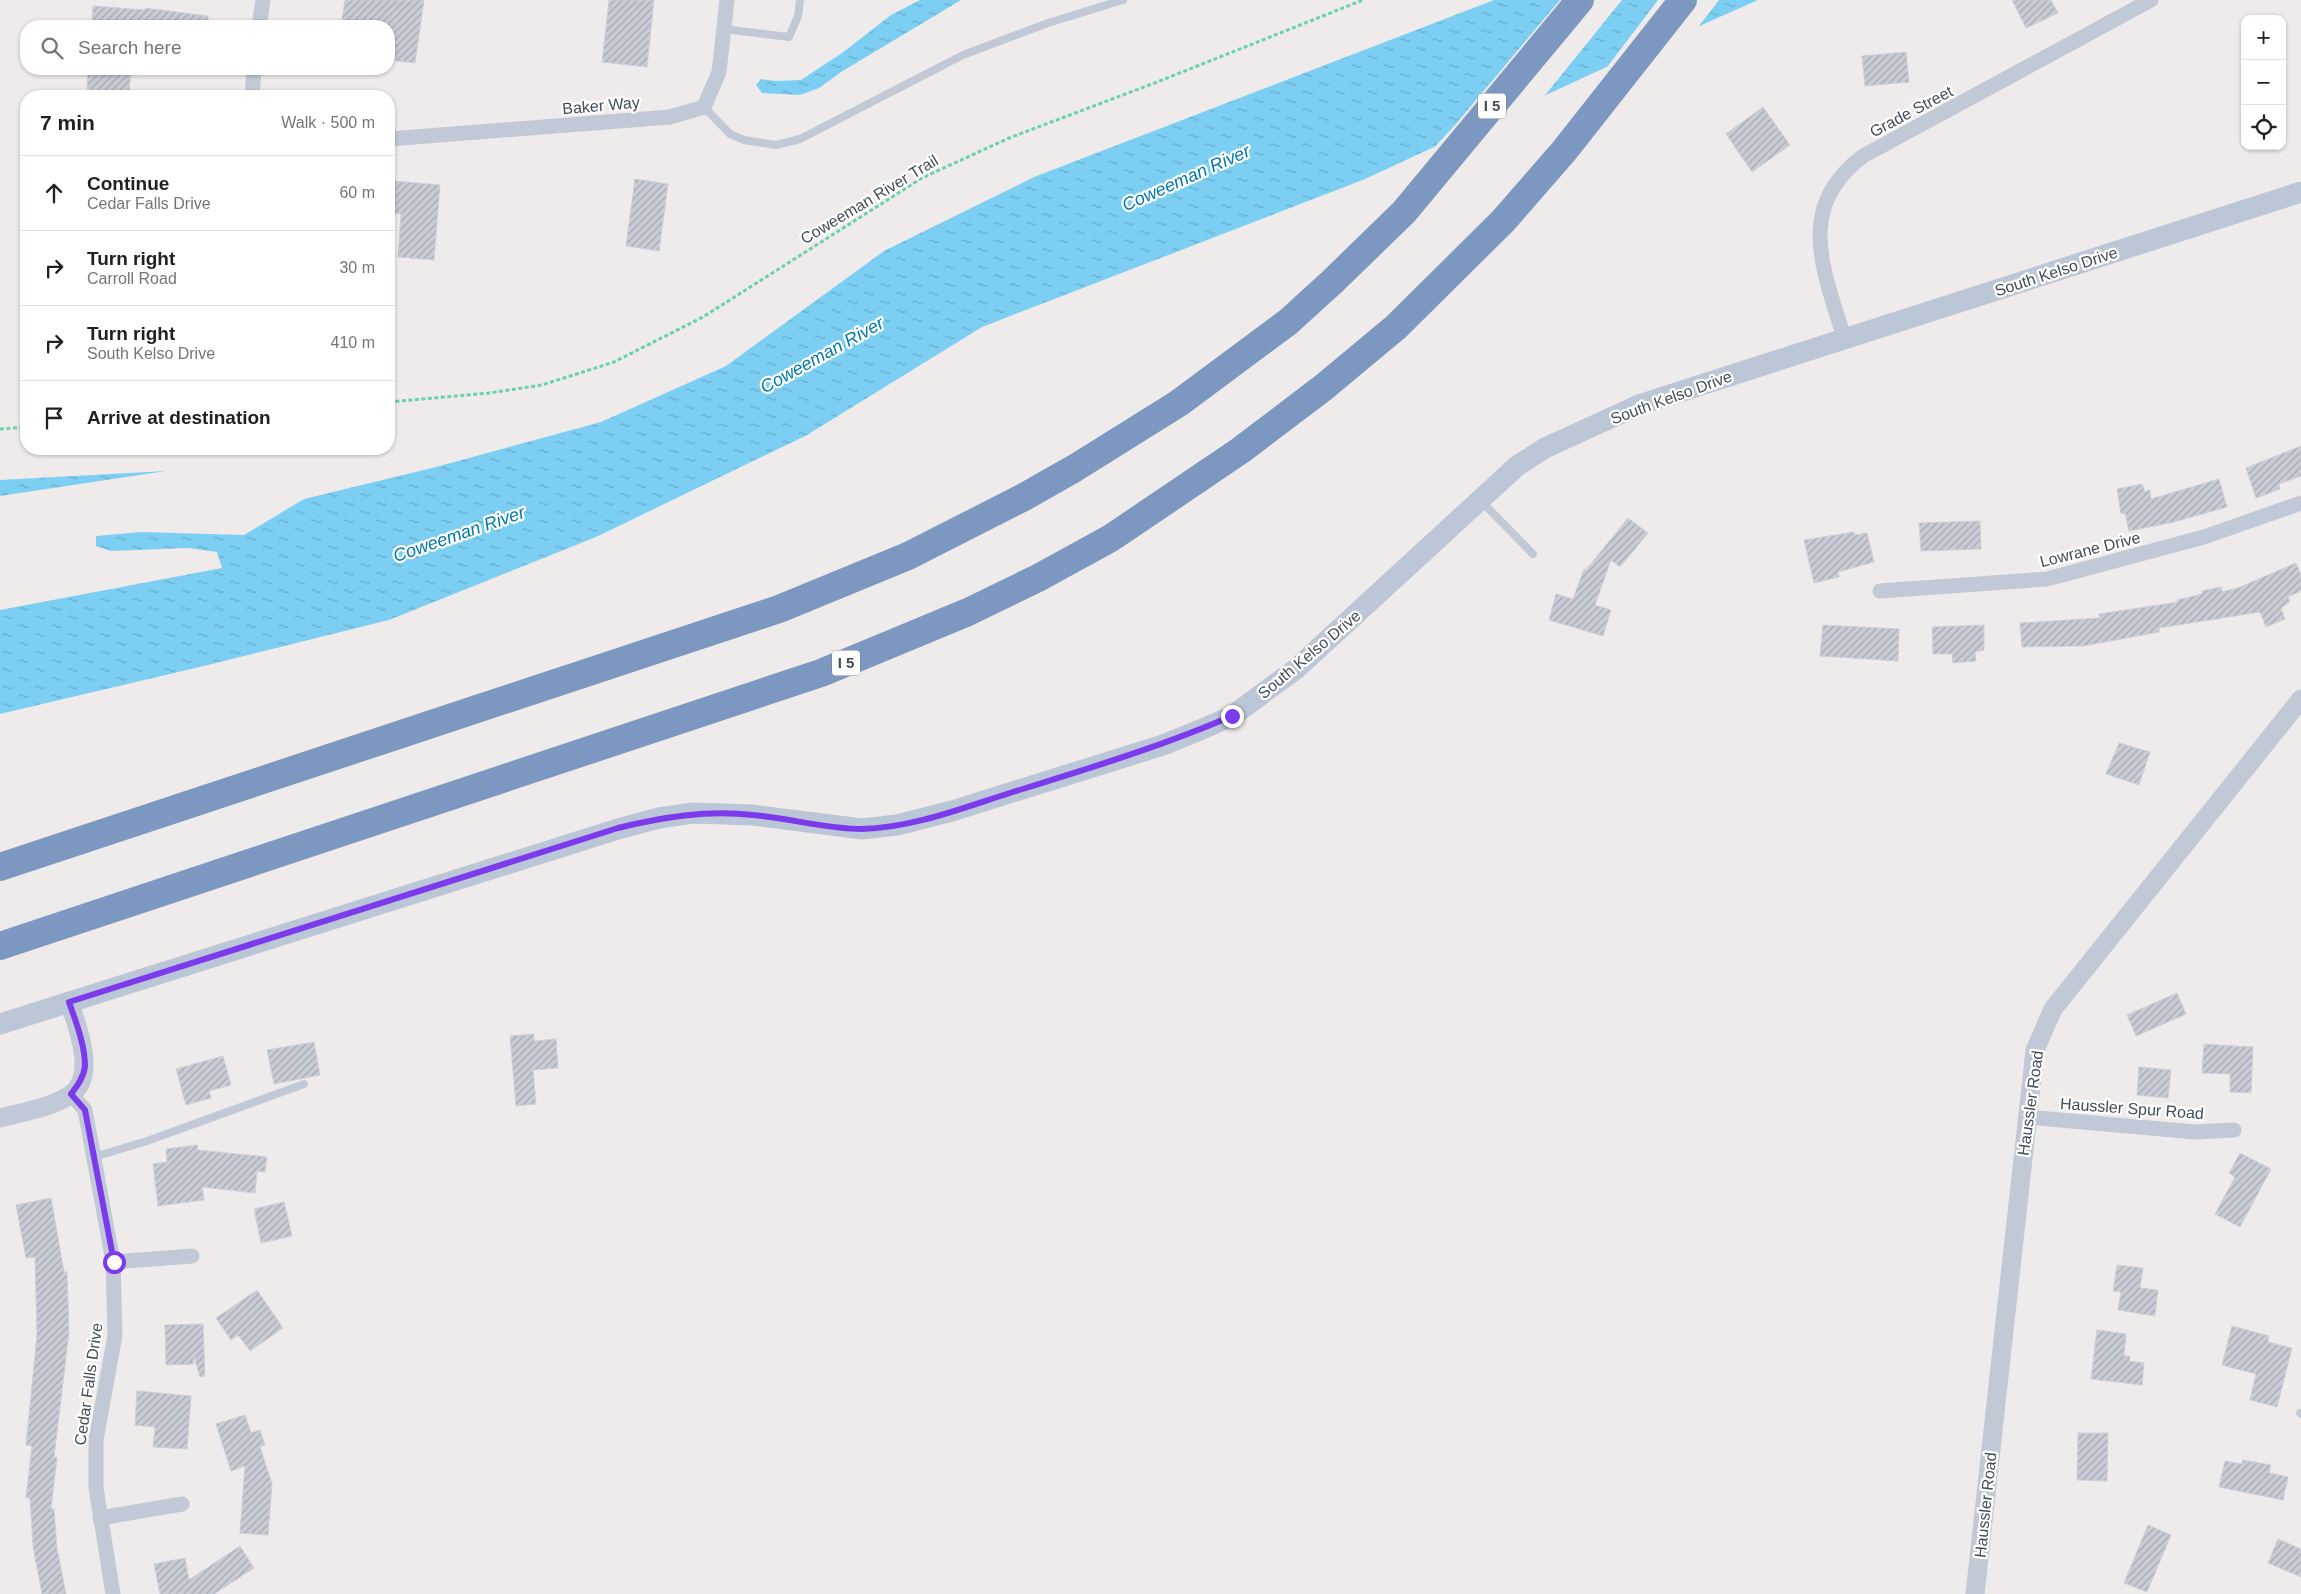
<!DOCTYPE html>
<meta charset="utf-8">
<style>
:root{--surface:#fff;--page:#f2f2f2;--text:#202124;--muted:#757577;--line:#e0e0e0}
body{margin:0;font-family:Helvetica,sans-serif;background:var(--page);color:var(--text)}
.controls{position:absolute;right:15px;top:15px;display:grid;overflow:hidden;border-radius:10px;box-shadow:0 1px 4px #0004}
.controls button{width:45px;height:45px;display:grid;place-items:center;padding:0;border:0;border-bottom:1px solid var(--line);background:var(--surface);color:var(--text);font:25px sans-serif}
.stop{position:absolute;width:15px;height:15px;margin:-11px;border:4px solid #7c3aed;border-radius:50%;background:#fff}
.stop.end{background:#7c3aed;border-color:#fff;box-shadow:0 1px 5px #0008}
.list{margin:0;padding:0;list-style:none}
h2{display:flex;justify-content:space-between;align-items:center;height:65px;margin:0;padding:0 20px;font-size:21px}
h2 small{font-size:16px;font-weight:400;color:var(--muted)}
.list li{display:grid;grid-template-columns:32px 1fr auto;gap:15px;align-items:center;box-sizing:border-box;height:75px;padding:0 20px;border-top:1px solid var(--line)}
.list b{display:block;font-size:19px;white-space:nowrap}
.list p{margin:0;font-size:16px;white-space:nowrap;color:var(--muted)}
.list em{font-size:16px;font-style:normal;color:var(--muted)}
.icon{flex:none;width:28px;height:28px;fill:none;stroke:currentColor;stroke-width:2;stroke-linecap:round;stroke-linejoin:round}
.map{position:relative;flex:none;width:2301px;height:1594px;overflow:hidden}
.search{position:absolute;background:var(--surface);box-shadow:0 1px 4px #0004;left:20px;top:20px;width:375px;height:55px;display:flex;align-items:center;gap:12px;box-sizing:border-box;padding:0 18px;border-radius:20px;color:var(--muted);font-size:19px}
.panel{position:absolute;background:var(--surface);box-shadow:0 1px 4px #0004;left:20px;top:90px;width:375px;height:365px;border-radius:20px}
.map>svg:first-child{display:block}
.water{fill:url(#water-ripples)}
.pier{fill:#efebeb}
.building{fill:url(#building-hatch);stroke:#ced0d8}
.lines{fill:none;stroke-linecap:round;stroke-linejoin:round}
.path{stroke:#69d3a8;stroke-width:3;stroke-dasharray:4 2.5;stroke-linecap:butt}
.service{stroke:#c0c9d5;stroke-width:8}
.minor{stroke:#c0c9d5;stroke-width:15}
.tertiary{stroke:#c0c9d5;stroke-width:19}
.secondary{stroke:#bbc6d7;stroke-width:21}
.motorway{stroke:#7d98c0;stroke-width:28}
.route{stroke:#7c3aed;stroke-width:6}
.labels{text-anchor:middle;stroke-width:4.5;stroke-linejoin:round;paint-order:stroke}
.shield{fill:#fff;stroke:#7b828c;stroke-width:1}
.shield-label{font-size:15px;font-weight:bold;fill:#424d5a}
.street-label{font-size:16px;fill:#424d5a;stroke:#fff}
.water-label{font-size:18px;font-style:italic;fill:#007aaf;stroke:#fff}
</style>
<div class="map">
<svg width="2301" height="1594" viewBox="0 0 2301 1594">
<defs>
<pattern id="water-ripples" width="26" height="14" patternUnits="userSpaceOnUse" patternTransform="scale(1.25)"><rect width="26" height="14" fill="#7ccff3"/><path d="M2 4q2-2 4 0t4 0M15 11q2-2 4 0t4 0" fill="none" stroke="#67aac8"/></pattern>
<pattern id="building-hatch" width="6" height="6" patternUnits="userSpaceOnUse" patternTransform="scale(1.25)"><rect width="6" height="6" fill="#c9ccd4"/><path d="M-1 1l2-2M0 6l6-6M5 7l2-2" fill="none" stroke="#a5a8af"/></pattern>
</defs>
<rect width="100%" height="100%" fill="#efebeb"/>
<!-- water -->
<g class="water">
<path d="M920,0H961L841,72L819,88L800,95L762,93L756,85L761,79L776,81L801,80L842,53L891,15Z"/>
<path d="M1494,0H1758L1589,75L1365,179L982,327L807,435L596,537L389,620L208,665L0,714V610L222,568L217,552L188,548L111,551L96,546V536L141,532L244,535L304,499L436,467L601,422L726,366L884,251L1034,177Z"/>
<path d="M166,471L0,496V480Z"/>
</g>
<!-- pier -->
<g class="pier">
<path d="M1560,0H1622L1542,99L1430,152L1455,125Z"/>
<path d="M1658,0H1719L1696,30L1604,71Z"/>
</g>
<!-- building -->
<g class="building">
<path d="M345,0H424L415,63L389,60V26H341Z"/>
<path d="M609,0H654L647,67L602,62Z"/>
<path d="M2012,0H2051L2058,13L2026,28Z"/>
<path d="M93,6L145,10V8L208,16V26H92Z"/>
<path d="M1906,52L1909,82L1865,86L1862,56Z"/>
<path d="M88,69H131L129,93L87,89Z"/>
<path d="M1763,107L1790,145L1752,172L1726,134Z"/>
<path d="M635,179L668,184L659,251L626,246Z"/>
<path d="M394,181L440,185L434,260L398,257L401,214L392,213Z"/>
<path d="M2301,446V476L2279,484L2280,489L2256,498L2246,468Z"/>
<path d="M2219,479L2227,507L2174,522L2129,531L2125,513L2121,514L2117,489L2142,484L2145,492L2150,490L2151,499Z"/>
<path d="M1628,518L1648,533L1620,567L1611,560L1595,605L1611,610L1603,636L1549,620L1556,594L1573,599L1584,569L1586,570Z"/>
<path d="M1980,521L1981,549L1921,551L1919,523Z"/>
<path d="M1854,532L1855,535L1867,533L1874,562L1838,572L1839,577L1814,583L1804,540Z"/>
<path d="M2296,563L2301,575V591L2288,597L2290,602L2281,608L2285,619L2266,627L2260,612L2159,628V632L2083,646L2022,647L2020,623L2100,618L2099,614L2178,602L2177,600L2202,594V591L2221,587L2222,592L2238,588Z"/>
<path d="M1823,625L1899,629L1898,661L1820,656Z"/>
<path d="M1984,625V650L1975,652L1976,661L1953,663L1952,654H1933L1932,627Z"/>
<path d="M2119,743L2150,752L2139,785L2106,774Z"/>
<path d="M2177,993L2186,1014L2136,1036L2127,1015Z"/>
<path d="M534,1034V1041L556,1039L558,1068L533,1070L536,1104L516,1106L510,1036Z"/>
<path d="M314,1042L320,1075L274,1084L267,1050Z"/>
<path d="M2204,1044L2253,1047L2251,1093L2230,1092V1074L2202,1073Z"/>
<path d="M223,1056L231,1085L209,1091L211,1098L186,1105L176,1069Z"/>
<path d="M2139,1067L2171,1070L2168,1098L2137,1095Z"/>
<path d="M197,1145L198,1150L267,1157L265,1172L257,1171L255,1193L202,1187L204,1200L158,1206L153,1164L167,1162L166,1149Z"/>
<path d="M2240,1153L2271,1169L2240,1227L2215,1214L2235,1177L2229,1173Z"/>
<path d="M51,1198L64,1272H67L69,1332L54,1457L57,1458L51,1509H54L57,1548L66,1594H42L33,1546L30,1498H26L32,1446L26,1445L37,1335L35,1257L26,1258L16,1205Z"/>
<path d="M284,1202L292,1236L261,1243L254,1209Z"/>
<path d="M2117,1265L2143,1268L2140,1288L2158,1290L2155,1316L2118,1310L2121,1292L2113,1291Z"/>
<path d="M257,1290L283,1328L250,1351L238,1335L231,1340L216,1318Z"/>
<path d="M203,1324L205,1376L200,1377L194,1357V1364L166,1365L165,1325Z"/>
<path d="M2232,1326L2269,1336L2268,1342L2292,1348L2277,1407L2250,1400L2256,1374L2222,1365Z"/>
<path d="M2097,1330L2126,1334L2124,1356H2130L2129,1361L2144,1363L2142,1385L2091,1379Z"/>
<path d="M137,1391L191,1396L187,1449L153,1447L155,1427L135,1425Z"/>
<path d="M245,1415L251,1433L260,1430L265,1445L260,1447L272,1484L268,1535L240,1533L245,1466L231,1471L216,1424Z"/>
<path d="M2078,1433H2108L2107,1481L2077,1480Z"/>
<path d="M2243,1460L2271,1465L2269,1473L2288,1477L2283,1500L2219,1487L2225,1461L2242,1464Z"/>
<path d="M2148,1525L2171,1535L2147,1592L2124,1583Z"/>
<path d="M2278,1539L2301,1549V1577L2268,1563Z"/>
<path d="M240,1546L254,1568L214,1594H160L154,1564L185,1558L189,1580Z"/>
</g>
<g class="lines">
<!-- path -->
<g class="path">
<path d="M389,402L489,393L542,385L614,362L703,317L922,178L1009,138L1152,84L1363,0"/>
<path d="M0,429L26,427"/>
</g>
<!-- service -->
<g class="service">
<path d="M724,29L789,37L798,16L800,0"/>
<path d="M704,107L730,134L744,140L776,145L800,139L963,55L1048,23L1123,0"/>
<path d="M1480,500L1533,554"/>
<path d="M94,1157L147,1141L304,1084"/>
<path d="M2300,1413L2301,1414"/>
</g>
<!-- minor -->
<g class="minor">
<path d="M259,26L263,0"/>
<path d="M252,96L254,69"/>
<path d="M389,139L670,117L704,107L719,72L727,0"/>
<path d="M1844,338C1824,270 1794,208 1863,156L2151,0"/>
<path d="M1880,591L2047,579L2204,537L2301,503"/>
<path d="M71,1094L85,1110L113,1262L115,1335L96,1440V1488L113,1594"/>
<path d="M2027,1117L2195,1132L2234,1130"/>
<path d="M113,1262L192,1256"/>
<path d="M100,1518L182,1504"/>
</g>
<!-- tertiary -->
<g class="tertiary">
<path d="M0,1118C23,1112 50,1108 70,1095C98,1077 77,1026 69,1001"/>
<path d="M1975,1594L2035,1050L2053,1009L2301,699"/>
</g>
<!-- secondary -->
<path class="secondary" d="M0,1024L618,829L659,818L693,813L752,815L862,829L897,825L952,811L1163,745L1200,730L1232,716L1296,669L1517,466L1545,448L1639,405L2301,192"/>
<!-- motorway -->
<g class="motorway">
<path d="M0,867L779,609L908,556L1024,497L1075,468L1179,403L1288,322L1332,282L1404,212L1580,0"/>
<path d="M0,946L821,673L968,612L1038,578L1111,538L1241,450L1324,387L1396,327L1503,221L1564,151L1683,0"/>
</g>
</g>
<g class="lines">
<!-- route -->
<path class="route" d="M114,1262L85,1110L71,1094C77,1086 84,1077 85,1066C85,1045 76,1022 69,1002L618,828C663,817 706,810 753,815C789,818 826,829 862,829C913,828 965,807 1013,792C1087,769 1160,747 1232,716"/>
</g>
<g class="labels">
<!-- shield labels -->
<g class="shield">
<rect x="1478" y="93.5" width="28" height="25" rx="4"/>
<rect x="832" y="650.5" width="28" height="25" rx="4"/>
</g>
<g class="shield-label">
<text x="1492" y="111">I 5</text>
<text x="846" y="668">I 5</text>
</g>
<!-- street labels -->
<g class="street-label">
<text transform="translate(601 105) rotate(-5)" y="6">Baker Way</text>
<text transform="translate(1911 111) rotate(-28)" y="6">Grade Street</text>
<text transform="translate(869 199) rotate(-31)" y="6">Coweeman River Trail</text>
<text transform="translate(2056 271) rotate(-18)" y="6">South Kelso Drive</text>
<text transform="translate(1671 397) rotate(-20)" y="6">South Kelso Drive</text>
<text transform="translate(2090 549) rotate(-14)" y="6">Lowrane Drive</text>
<text transform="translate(1309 654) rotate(-40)" y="6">South Kelso Drive</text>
<text transform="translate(2030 1103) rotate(-82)" y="6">Haussler Road</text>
<text transform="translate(2132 1108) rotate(4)" y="6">Haussler Spur Road</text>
<text transform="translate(88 1384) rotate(-82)" y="6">Cedar Falls Drive</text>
<text transform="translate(1985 1505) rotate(-84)" y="6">Haussler Road</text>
</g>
<!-- water labels -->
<g class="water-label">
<text transform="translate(1186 178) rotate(-24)" y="6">Coweeman River</text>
<text transform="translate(822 355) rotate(-29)" y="6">Coweeman River</text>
<text transform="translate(459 534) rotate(-19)" y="6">Coweeman River</text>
</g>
</g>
</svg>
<div class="controls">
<button>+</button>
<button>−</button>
<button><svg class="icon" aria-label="locate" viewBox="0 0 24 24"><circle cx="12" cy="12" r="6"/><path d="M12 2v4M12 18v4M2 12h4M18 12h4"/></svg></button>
</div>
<div class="stop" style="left:114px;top:1262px"></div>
<div class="stop end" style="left:1232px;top:716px"></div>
<div class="search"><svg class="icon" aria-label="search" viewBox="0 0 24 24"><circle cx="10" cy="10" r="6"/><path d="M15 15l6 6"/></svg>Search here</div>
<section class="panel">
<h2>7 min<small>Walk · 500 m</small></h2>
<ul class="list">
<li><svg class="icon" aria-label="ahead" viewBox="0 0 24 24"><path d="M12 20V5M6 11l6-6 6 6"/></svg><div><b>Continue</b><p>Cedar Falls Drive</p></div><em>60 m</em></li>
<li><svg class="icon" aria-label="right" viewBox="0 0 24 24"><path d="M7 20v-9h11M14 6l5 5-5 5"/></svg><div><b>Turn right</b><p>Carroll Road</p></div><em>30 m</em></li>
<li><svg class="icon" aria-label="right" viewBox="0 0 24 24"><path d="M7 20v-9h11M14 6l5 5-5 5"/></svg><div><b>Turn right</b><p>South Kelso Drive</p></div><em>410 m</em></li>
<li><svg class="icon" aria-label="arrive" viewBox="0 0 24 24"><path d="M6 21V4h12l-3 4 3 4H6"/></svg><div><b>Arrive at destination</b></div></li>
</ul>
</section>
</div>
